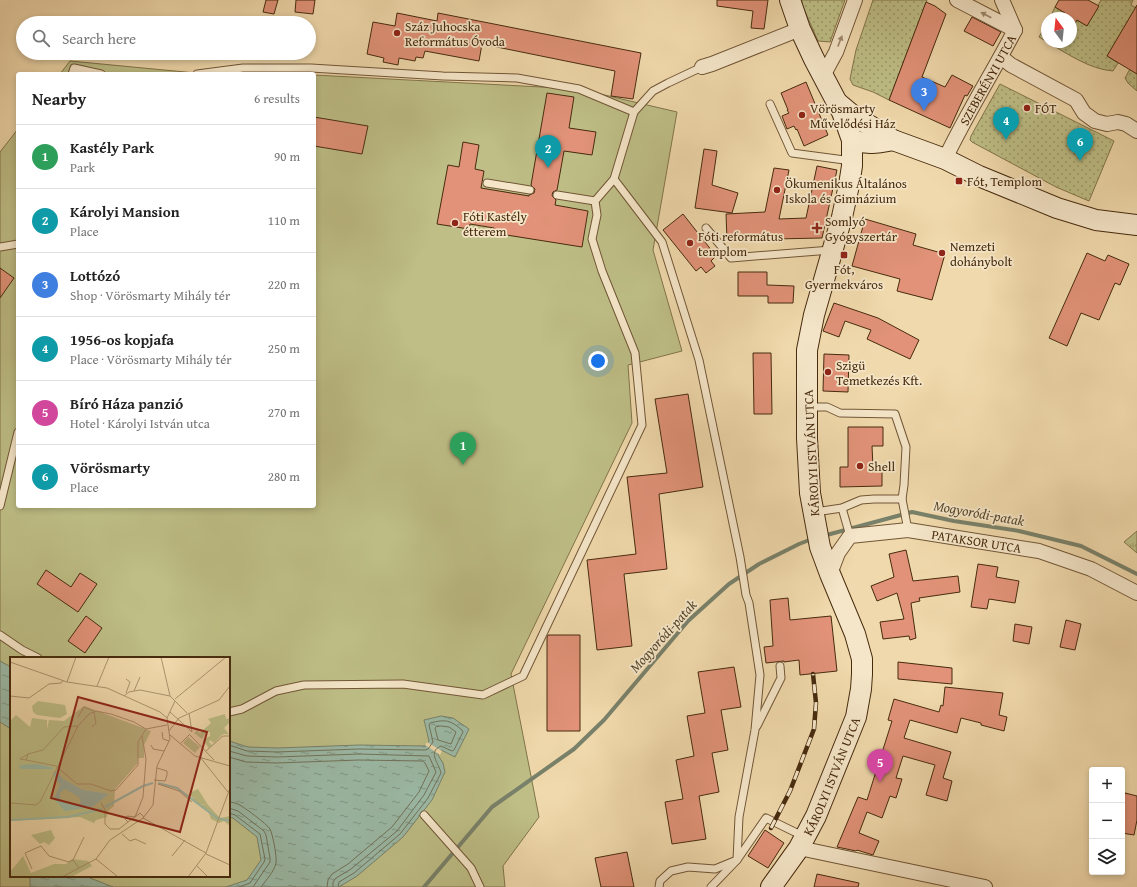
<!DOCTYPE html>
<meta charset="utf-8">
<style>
:root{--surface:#fff;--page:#f6f6f6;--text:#222;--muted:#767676;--line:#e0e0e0;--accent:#8f2418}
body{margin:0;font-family:"Gentium Book Plus",serif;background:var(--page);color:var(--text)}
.controls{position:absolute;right:12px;bottom:12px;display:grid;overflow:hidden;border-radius:4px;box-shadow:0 2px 6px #0003}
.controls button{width:36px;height:36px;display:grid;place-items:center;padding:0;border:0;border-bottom:1px solid var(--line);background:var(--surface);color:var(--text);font:20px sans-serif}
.compass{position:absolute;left:1041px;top:12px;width:36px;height:36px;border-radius:50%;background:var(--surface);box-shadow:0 2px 6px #0003;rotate:345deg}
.you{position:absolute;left:598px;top:361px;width:14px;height:14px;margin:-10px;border:3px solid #fff;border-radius:50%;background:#1a73e8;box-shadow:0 0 0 6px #1a73e833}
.badge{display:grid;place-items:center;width:26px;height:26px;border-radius:50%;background:var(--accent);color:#fff;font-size:13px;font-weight:700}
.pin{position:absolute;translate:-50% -33px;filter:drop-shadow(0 1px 2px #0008)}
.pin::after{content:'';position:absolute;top:21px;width:14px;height:12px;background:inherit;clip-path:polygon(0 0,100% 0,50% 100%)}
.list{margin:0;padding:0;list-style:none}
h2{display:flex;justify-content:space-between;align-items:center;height:52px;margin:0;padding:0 16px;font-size:17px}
h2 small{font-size:13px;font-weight:400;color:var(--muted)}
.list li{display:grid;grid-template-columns:26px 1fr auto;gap:12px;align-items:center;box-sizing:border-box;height:64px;padding:0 16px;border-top:1px solid var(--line)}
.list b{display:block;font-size:15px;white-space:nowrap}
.list p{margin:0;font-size:13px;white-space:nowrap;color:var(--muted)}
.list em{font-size:13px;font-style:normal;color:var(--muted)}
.icon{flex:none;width:22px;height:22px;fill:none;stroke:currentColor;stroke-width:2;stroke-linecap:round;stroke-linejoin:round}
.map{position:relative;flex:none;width:1137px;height:887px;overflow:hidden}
.search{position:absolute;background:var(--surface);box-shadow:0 2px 6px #0003;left:16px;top:16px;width:300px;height:44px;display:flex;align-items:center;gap:10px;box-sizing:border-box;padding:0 14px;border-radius:22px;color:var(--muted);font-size:15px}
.panel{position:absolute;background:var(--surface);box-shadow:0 2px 6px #0003;left:16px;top:72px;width:300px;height:436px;border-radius:4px}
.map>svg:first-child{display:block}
.grass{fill:url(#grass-tufts);stroke:#82744a}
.park{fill:url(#park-dots);stroke:#82744a}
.garden{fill:#bebe86;stroke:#82744a;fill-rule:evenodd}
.water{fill:url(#water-ripples);stroke:#79816a}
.pier{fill:#f0d9ac}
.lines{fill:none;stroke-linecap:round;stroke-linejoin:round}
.shore{stroke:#71725a;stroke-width:1}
.stream{stroke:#79816a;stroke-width:4}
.building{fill:#e19278;stroke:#472b0e}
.lane-casing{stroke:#715636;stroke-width:9}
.street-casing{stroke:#715636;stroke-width:16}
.secondary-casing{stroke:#472b0e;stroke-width:22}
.lane{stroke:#f5e6c9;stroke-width:7}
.street{stroke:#f5e6c9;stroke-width:14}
.secondary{stroke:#f5e6c9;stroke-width:20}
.rail-casing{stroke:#472b0e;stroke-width:4.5}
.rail{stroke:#f5e6c9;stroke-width:3;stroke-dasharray:9;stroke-linecap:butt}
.oneway{fill:#9e886c}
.poi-dot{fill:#8f2418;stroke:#f5e6c9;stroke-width:1.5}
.labels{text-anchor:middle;stroke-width:3.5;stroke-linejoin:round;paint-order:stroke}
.poi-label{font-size:13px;fill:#472b0e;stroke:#f5e6c9;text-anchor:start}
.street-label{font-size:13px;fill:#472b0e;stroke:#f5e6c9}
.water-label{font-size:14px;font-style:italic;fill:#58482d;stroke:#f5e6c9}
.inset-river{fill:none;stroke:#9bbaa7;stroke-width:2}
.inset-road{fill:none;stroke:#ac936d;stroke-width:1}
.view{fill:#8f2418;fill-opacity:0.15;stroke:#8f2418;stroke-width:2}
.inset-edge{fill:none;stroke:#472b0e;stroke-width:2}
</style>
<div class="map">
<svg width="1137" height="887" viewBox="0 0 1137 887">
<defs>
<pattern id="grass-tufts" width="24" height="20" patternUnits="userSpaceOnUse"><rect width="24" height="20" fill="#bebe86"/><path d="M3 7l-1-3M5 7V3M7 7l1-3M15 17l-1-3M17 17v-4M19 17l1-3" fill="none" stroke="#9c9b6c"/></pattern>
<pattern id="park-dots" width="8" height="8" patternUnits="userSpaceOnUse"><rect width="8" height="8" fill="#bebe86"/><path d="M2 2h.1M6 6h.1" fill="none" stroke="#9c9b6c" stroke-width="1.8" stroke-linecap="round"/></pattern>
<pattern id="water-ripples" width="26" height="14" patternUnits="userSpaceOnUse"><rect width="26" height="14" fill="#9bbaa7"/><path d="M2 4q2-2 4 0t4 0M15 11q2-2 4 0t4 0" fill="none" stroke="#809786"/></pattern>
</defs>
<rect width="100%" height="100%" fill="#f0d9ac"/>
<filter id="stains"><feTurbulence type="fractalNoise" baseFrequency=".005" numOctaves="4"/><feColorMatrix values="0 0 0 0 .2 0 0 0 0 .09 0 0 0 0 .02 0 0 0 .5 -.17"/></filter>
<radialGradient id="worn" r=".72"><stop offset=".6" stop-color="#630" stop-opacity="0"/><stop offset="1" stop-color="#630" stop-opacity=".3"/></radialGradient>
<!-- grass -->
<path class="grass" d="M1137,531V553L1124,542Z"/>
<!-- park -->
<g class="park">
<path d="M800,0H845L830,42L818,41Z"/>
<path d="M873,0H927L889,100L873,92L853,85L850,79L856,50Z"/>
<path d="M1101,0H1133L1131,5L1136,8L1107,56L1118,63L1113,71C1089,69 1068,54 1047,42H1071V21L1075,23L1077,20L1087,26Z"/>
<path d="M1055,7L1065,13L1063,16L1066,18H1050Z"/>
<path d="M1047,23V42L1039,37Z"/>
<path d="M1130,69L1137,74V91L1128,83L1125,78Z"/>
<path d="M1000,84L1114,141L1089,201L1056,187L972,142L970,140L971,136Z"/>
</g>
<!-- garden -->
<g class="garden">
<path d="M70,61L206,74H60Z"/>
<path d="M314,75L579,89L677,112L653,250L682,351L628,365L632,423L511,674L539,817L503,866L505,887H0V152L18,129V506H314ZM11,658H229V876H11Z"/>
</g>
<!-- water -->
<g class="water">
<path d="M0,661L11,667V729L0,722Z"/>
<path d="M441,716L453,718L469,729L455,757L441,750L438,755L443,763L445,772L432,800L403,837L357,876L339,887H226L247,880L261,860L257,837L233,818L229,817V741L248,747L277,748L359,745L425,746L429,741L424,720Z"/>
<path d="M30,876H85L113,887H30Z"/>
</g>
<!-- pier -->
<path class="pier" d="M427,742L442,751L440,755L425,745Z"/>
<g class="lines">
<!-- shore -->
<g class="shore">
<path d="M441,726L449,727L456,732L451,744L438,740L435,728L436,727Z"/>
<path d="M229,745L247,751L277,752L359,749L425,750L428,749L433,742L429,725L430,723C446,719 450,720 462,730L463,732L454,750L452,751L441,746C427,752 439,763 441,773L428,798L400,834L354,873L339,882L338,887"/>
<path d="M229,751L247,756L277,757L359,754L429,756L436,772L424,795L397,831L351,869L336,878L333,882V887"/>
<path d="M229,757L246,762L276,763L359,760L423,761L425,763L429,771L419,792L392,827L348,864L332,874L328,880L327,887"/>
<path d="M229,802C232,802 235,803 238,804C244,807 267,824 270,829C273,835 277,857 276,863C274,872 266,880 261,887"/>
<path d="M229,808L238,811L264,831L266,835L270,858V862L253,887"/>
<path d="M229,813L235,815L260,834L265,859L264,862L250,883L239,887"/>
</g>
<!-- stream -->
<g class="stream">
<path d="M823,536L912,512L954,521L1019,531L1081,546L1137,574"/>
<path d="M424,887L492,807L574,749L604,720L688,621L729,584L759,564L799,544L812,539"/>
</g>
</g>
<!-- building -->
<g class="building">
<path d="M266,0H278L274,14L263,12Z"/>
<path d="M296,0H315L313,14L295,12Z"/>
<path d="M717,0H768L764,29L751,28L753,11L717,6Z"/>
<path d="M1059,0H1088L1099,6L1087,26L1077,20L1075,23L1071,21V18H1066L1063,16L1065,13L1055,7Z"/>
<path d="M926,2L935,6L946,14L922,77L945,87L952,75L973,86L967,96L965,95L950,128L889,100Z"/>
<path d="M1137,5V74L1107,56Z"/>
<path d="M397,13L437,21L438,13L641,53L633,99L611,96L615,71L482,44L479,61L425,51L423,58L416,57L415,61L399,58L398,65L383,62L384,58L367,54L373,22L395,26Z"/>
<path d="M972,17L1001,32L993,46L964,31Z"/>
<path d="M806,82L828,135L804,146L797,129L796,130L794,126L787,129L782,116L789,113L787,110H788L781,93Z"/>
<path d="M547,93L574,97L569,128L596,132L592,155L564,151L557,190L553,192L552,195L553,197L556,200L555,205L588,211L582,247L494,233V228L470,224L469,229L437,224L448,165L459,167L463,142L479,145L475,169L484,171L481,188L529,196V195L534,193L535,189L531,185Z"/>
<path d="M314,117L368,126L362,154L314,146Z"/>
<path d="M704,149L717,151L712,185L738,193L732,213L695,208Z"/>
<path d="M817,166L837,170L822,238L774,239V238L727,240L726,214L765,212L774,168L789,170L779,219L806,218Z"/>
<path d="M683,214L716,256L711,261L715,266L706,273L701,267L696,271L663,230Z"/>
<path d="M865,219L916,234L913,245L945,254L932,300L897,291L900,279L852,266Z"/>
<path d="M1087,253L1105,261L1108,255L1129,264L1120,285L1115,283L1099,320L1081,313L1067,346L1049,338Z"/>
<path d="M0,268L14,278L0,298Z"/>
<path d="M738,272H767V285L794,286L793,303H768V296H738Z"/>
<path d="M834,303L878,318L919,340L910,359L867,339L871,330L845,321L839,337L823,331Z"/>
<path d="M753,353H771L772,414H754Z"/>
<path d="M824,354L849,355L848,392L823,391Z"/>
<path d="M688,394L703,487L659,494L667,569L624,574L632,646L597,650L587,560L636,554L627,477L667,473L655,399Z"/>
<path d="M848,427H883V446H872L873,467H882V486L840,487V467H848Z"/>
<path d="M906,550L913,581L958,576L960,592L919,598L920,601L911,603L916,638L910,640L909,636L883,639L880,622L904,619L897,593L877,601L871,586L894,577L889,554Z"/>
<path d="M978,564L998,567L996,577L1019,581L1015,603L989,599L987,609L971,607Z"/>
<path d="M46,570L71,587L80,573L97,584L78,612L37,584Z"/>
<path d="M788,598L790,620L831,616L837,671L800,675L799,660L784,662V661L766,663L764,647L773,646L770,600Z"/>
<path d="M86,616L102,628L85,653L68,641Z"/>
<path d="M1066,620L1081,624L1075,650L1060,647Z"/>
<path d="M1015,624L1032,627L1029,644L1013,641Z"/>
<path d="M548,635H580V731H547V637Z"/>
<path d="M898,662L952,668V684L898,679Z"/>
<path d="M734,667L741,707L721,710L728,750L712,753L719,792L699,796L706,839L672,844L665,802L683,799L676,760L694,756L687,716L705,713L698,672Z"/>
<path d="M945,687L1003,693L999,715L1007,717L1004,731L981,725V723L961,718L957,733L910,720L904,738L951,752L943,778L952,781L947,801L926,795L935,765L903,756L896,778L902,779L896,798L890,796L882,818L867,812L859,833L879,841L873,855L857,850L856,851L837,847L858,797L867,800L892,721L888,720L894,699L939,712L941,705L943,706Z"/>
<path d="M1125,793L1137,796V820L1134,835L1122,833V806Z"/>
<path d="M765,830L784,843L768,868L748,856Z"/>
<path d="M627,852L634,887H601L595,858Z"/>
<path d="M817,874L859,883L858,887H814Z"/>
</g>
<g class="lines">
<defs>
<g id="lane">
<path d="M72,74L74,68L101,74"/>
<path d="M197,74L243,68H311L443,76L517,78L579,89L634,112"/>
<path d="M770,104L792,153L852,161"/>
<path d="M614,179L662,242L699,360L740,557L746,595L749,603L760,675L755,730L739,817L737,860L711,887"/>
<path d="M487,183L530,190"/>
<path d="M557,195L595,201"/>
<path d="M706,228L731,258L831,250"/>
<path d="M0,247L18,244"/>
<path d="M808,407H827L840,413L895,414L906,447L904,485L902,499H874L861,500L842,508L815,512"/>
<path d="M902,499L908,530"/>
<path d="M0,506L18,432"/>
<path d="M842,508L850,536"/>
<path d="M0,635L22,650L38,658"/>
<path d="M229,712L242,709L276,691L304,685L403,684L483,695L523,676L642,425L635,353L602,271L592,239L597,215L595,201L614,179L634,112L653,91L668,83L702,67"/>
<path d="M757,726L781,678L780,666"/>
<path d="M424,815L471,868L480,887"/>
<path d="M659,887L660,881L671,871L688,867L715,869L737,860L766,818L803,836"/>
</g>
<g id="street">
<path d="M957,0L1015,30"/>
<path d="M1002,0L1015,30"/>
<path d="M1001,57L1011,65L1076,100L1084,113L1095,121L1107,124L1118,122L1126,124L1137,131"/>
<path d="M702,67L712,64L800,29"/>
<path d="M823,76L836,52L855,0"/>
<path id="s1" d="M945,159C966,115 992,74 1015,30"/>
<path id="s2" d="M830,574L838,553L850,536L908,530L1039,551L1091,569L1137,593"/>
<path d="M799,848L985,887"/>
</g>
<g id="secondary">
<path d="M839,104L851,114L893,140L945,159L979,176L1057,208L1096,220L1137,225"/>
<path d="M852,140C867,145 877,143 893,140"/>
<path id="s3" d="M771,887L799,848L816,816L856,717L861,689L862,674V659L855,634L830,574L820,547L810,493L807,438V350L814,315L842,217L849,185L852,166V140L842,112L814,59L800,29L790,0"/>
</g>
</defs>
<!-- lane casing -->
<use href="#lane" class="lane-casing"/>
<!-- street casing -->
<use href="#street" class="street-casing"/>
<!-- secondary casing -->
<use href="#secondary" class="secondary-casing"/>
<!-- lane -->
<use href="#lane" class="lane"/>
<!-- street -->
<use href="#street" class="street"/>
<!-- secondary -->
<use href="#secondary" class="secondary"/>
<defs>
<path id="rail" d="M771,828L790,791L814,729L816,703L813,674"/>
</defs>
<!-- rail casing -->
<use href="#rail" class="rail-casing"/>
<!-- rail -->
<use href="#rail" class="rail"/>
</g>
<!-- one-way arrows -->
<defs><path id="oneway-solid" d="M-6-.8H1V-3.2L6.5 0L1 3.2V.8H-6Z"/></defs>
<g class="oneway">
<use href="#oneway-solid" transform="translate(986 15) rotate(-152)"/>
<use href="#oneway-solid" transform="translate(840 41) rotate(-69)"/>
</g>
<!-- markers -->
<g class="poi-dot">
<circle cx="397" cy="33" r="4"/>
<circle cx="1027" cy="108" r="4"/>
<circle cx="802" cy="115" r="4"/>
<rect x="955" y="177" width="8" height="8" rx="2"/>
<circle cx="777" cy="190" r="4"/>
<circle cx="455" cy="223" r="4"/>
<path d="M815 222h4v4h4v4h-4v4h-4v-4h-4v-4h4z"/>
<circle cx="690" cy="243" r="4"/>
<circle cx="942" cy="253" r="4"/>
<rect x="840" y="251" width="8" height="8" rx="2"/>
<circle cx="828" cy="372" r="4"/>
<circle cx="860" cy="466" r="4"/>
</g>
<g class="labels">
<!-- poi labels -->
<g class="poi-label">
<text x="405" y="31">Száz Juhocska<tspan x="405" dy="15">Református Óvoda</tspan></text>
<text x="810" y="113">Vörösmarty<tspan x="810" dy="15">Művelődési Ház</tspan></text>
<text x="1035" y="113">FÓT</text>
<text x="967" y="186">Fót, Templom</text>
<text x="785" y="188">Ökumenikus Általános<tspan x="785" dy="15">Iskola és Gimnázium</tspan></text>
<text x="463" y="221">Fóti Kastély<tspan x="463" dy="15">étterem</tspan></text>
<text x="825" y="226">Somlyó<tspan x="825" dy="15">Gyógyszertár</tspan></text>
<text x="698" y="241">Fóti református<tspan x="698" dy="15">templom</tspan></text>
<text x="950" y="251">Nemzeti<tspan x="950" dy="15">dohánybolt</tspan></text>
<text x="844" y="274" text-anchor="middle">Fót,<tspan x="844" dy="15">Gyermekváros</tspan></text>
<text x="836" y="370">Szigü<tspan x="836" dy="15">Temetkezés Kft.</tspan></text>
<text x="868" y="471">Shell</text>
</g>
<!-- street labels -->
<g class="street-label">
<text dy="5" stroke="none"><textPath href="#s1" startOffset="90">SZEBERÉNYI UTCA</textPath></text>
<text transform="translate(811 453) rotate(-93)" y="5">KÁROLYI ISTVÁN UTCA</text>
<text dy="5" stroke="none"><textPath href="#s2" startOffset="171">PATAKSOR UTCA</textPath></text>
<text dy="5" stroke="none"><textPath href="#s3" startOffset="127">KÁROLYI ISTVÁN UTCA</textPath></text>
</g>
<!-- water labels -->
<g class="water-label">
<text transform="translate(979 513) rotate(10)" y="5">Mogyoródi-patak</text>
<text transform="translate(663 636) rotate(-48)" y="5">Mogyoródi-patak</text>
</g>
</g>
<!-- overview -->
<g transform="translate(10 657)">
<rect width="220" height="220" fill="#f0d9ac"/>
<path d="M188,132L198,148L187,147L179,136ZM41,173L45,181L39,188L34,185L30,187L21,178Z" fill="#bebe86"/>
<path d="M187,147L198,148L210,161L220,159V169L214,164L209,166L201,162L198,153ZM13,199L21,216L44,207H56L62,202L78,204L82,209L61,220H0V215Z" fill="#bebe86"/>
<path d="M215,57L216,62L220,61V65L214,71L219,77H213L204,86L200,83L199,85L202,88L199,91L193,83L200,79V75H196L192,82L184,76L187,73L190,76L192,74L201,66L198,62ZM178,80L190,90L185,96L173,86Z" fill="#bebe86"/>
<path d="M28,44L55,48L57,57L50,61L27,58L23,55L22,49ZM74,49L141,74L134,88V101H128L127,107L105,132L104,149L98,154L97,160L86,163L84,166L70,160L0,164V64L6,58L20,70L22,61L37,63V72L39,63L54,64Z" fill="#bebe86"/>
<path d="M26,107L41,110L44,112H11L9,110L10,108ZM46,114L53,122L73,133L99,137L82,150L55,154L44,142L50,128L43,117ZM55,132L69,140L71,146L64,148L50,142V136Z" fill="#9bbaa7" fill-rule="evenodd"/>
<path class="inset-river" d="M148,126L167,131L207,161L220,164M95,150L133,129L143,126M0,163L58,160L92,152"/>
<path class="inset-road" d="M151,0L160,39M0,5L57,25L97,31L150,55L157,61L160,82L147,109L143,148L133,161L100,183L86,202L52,220M57,25L66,0M87,29L99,0M124,34L130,20M116,36L120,25L116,22M0,39L19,41L39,27L51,26L53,24M114,39L119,35L130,33L160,39L177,56M165,42L216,0M160,55L182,75M179,56L182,75M68,60L74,50L84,54M157,61L165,44M68,69L54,70L33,93L18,97L16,103L46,109L67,127H81L101,134L106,133L128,108V85L136,72L157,68M82,70L86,66L84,55M159,74L169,61L209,43L220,29M152,75L153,82L159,84M179,77L204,103M160,78L185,99L220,109M170,87L180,77M141,88L143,92L154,94M196,94L213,79H220M190,100L218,135M16,103L10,102L18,97M144,123L155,124L157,118V114L147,111M148,127L169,134L182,145M0,146L26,148L30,145L68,69L79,57L86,54L101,57L124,65L136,72M91,146L95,153V167L100,172H109L118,165L115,162L117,159L125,160L130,156L134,160M133,161L196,196M118,165L125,160L133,140L136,102L132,79M112,177L120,184L125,182L136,187M196,197L220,208M162,199L175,183M86,202L108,220M63,203L74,180M187,209L198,220M22,212L15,196L31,189L39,199L59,205L63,203L69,211M178,220L196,196L220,131"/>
<path class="view" d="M68,40L197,75L170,175L41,141Z"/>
<rect width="220" height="220" class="inset-edge"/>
</g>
<rect width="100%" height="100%" filter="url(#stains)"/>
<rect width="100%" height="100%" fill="url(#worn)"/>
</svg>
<div class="controls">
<button>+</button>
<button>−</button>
<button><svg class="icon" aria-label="layers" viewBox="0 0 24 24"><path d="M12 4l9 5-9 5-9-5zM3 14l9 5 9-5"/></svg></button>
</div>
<svg class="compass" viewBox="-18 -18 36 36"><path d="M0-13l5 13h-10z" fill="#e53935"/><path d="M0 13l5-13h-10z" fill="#767676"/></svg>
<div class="you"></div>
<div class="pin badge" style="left:463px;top:465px;background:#2e9e5b">1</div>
<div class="pin badge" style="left:548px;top:168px;background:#0f9aa8">2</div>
<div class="pin badge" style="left:924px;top:111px;background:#3f7fe0">3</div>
<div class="pin badge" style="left:1006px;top:140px;background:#0f9aa8">4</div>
<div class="pin badge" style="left:880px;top:782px;background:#d1479c">5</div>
<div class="pin badge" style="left:1080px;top:161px;background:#0f9aa8">6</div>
<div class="search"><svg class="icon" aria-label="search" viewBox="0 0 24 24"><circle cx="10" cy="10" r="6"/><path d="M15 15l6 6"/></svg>Search here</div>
<section class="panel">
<h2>Nearby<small>6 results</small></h2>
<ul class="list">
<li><span class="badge" style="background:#2e9e5b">1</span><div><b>Kastély Park</b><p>Park</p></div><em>90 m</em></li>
<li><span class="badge" style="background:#0f9aa8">2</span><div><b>Károlyi Mansion</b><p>Place</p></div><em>110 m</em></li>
<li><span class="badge" style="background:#3f7fe0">3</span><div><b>Lottózó</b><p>Shop · Vörösmarty Mihály tér</p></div><em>220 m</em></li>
<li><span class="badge" style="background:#0f9aa8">4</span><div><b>1956-os kopjafa</b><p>Place · Vörösmarty Mihály tér</p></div><em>250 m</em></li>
<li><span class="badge" style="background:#d1479c">5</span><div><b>Bíró Háza panzió</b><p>Hotel · Károlyi István utca</p></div><em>270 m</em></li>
<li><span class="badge" style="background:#0f9aa8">6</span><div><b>Vörösmarty</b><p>Place</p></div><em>280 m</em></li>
</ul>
</section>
</div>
